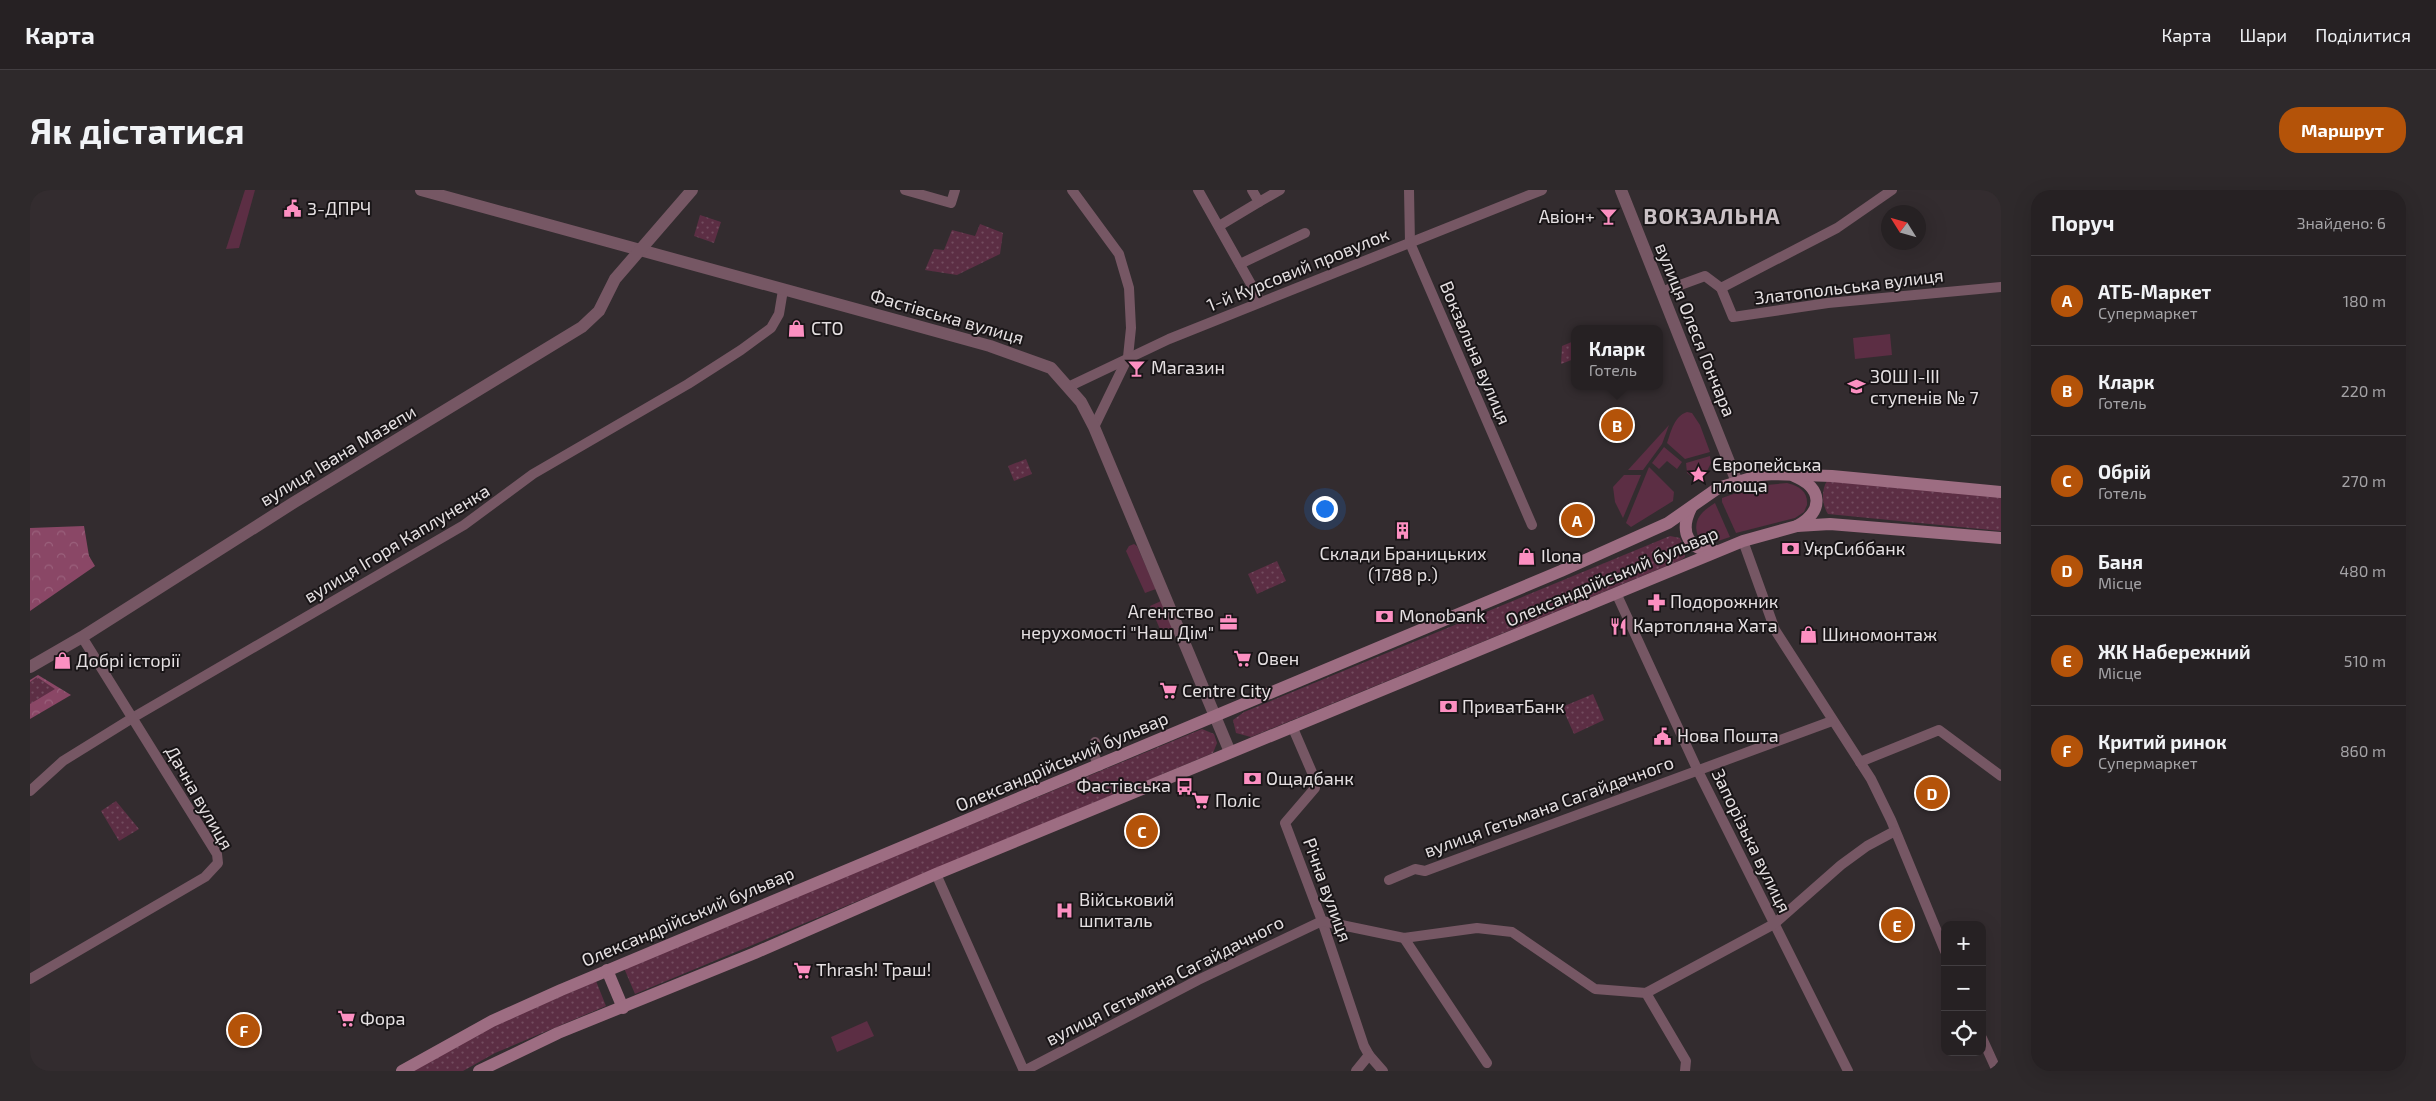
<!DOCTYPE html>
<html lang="uk">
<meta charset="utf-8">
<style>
:root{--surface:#262123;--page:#2e292b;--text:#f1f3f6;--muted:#a4a3a6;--line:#423e41;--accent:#b45309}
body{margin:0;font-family:"Exo 2",sans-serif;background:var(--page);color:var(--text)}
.controls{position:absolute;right:15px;bottom:15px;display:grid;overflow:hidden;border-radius:10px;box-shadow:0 5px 20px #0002}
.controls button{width:45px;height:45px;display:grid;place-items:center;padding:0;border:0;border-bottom:1px solid var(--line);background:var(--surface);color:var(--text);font:25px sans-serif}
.compass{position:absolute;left:1851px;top:15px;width:45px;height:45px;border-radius:50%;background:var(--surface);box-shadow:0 5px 20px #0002;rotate:307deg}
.you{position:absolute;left:1294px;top:318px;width:18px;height:18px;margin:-12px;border:4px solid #fff;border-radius:50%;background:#1a73e8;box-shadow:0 0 0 8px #1a73e833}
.badge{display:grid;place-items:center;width:32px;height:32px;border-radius:50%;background:var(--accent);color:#fff;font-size:16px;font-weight:700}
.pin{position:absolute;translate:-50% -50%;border:2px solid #fff;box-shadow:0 1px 5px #0006}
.popup{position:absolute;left:1541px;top:135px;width:92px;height:65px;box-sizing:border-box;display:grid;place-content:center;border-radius:10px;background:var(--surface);filter:drop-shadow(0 1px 4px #0005);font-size:16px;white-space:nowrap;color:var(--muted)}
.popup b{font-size:19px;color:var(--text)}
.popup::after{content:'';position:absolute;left:50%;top:100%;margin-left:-10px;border:10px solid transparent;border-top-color:var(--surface)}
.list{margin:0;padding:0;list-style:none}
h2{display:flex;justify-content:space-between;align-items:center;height:65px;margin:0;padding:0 20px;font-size:21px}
h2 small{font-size:16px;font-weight:400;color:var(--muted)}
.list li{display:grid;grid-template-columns:32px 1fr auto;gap:15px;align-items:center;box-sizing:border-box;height:90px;padding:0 20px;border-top:1px solid var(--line)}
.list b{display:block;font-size:19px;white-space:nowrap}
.list p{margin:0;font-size:16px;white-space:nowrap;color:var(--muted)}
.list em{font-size:16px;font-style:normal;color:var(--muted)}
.icon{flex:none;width:28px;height:28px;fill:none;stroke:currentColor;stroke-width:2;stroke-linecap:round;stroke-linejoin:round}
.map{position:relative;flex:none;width:1971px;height:881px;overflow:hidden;border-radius:20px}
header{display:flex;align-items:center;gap:30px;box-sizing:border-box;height:70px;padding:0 25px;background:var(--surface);border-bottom:1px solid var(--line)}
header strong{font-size:24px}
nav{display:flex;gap:28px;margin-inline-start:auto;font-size:18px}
.intro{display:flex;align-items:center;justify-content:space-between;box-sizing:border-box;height:120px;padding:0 30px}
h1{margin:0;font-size:35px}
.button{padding:12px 22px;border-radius:20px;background:var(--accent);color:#fff;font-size:18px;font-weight:700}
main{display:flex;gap:30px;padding:0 30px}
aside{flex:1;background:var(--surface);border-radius:20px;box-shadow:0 5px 20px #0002}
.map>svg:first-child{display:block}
.grass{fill:#5c2e44}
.forest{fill:url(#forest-crowns)}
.park{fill:url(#park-dots)}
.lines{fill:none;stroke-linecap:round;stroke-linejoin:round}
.minor{stroke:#765764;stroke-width:10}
.tertiary{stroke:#765764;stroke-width:12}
.secondary{stroke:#9d6d82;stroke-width:12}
.labels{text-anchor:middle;stroke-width:4;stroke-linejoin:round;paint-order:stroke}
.poi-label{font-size:18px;fill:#e5e0e2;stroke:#191517;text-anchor:start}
.street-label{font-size:18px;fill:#e5e0e2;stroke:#191517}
.district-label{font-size:22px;font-weight:bold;letter-spacing:1px;fill:#cbc2c6;stroke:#191517}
</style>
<header>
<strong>Карта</strong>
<nav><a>Карта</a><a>Шари</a><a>Поділитися</a></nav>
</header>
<div class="intro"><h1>Як дістатися</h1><a class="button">Маршрут</a></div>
<main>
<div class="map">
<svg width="1971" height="881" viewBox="0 0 1971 881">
<defs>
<pattern id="forest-crowns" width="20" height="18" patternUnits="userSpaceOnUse" patternTransform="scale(1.25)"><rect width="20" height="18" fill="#8a4766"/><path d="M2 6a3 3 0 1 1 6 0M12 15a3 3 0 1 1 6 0" fill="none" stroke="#9a617c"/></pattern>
<pattern id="park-dots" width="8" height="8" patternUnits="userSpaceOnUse" patternTransform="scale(1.25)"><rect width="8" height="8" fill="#5c2e44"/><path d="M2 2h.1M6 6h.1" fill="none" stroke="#734c5f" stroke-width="1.8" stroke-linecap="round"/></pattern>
</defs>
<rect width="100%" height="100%" fill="#332c2f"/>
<!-- grass -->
<g class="grass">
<path d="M215,0H225L209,58L196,59Z"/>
<path d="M1860,144L1862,165L1825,169L1823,148Z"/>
<path d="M1657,222L1662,223L1670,235L1680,262L1655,269L1637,253C1641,242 1644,226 1657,222Z"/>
<path d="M1639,235L1632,254L1613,280H1598Z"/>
<path d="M1634,257L1652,272L1647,279L1637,271L1629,279L1622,273Z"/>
<path d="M1680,266L1681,273L1675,285L1665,289L1657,283L1656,273Z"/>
<path d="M1619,277L1644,302L1643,311L1601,337L1596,333Z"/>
<path d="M1594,285H1611L1593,328L1585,312L1583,297Z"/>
<path d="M1757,293C1770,296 1778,302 1777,315L1774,322L1765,328L1706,343L1692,312V308L1726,296Z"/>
<path d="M1685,313L1700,347L1679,354L1668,346C1662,330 1672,321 1685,313Z"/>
<path d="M1104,354L1107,356L1126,399L1115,403L1096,361L1099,356Z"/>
<path d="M1131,411L1143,440L1132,444L1120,416Z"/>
<path d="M837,831L844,846L807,862L801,847Z"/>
</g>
<!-- forest -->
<g class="forest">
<path d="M54,336L59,366L65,376L0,421V338Z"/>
<path d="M8,485L41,505L0,529V490Z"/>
</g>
<!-- park -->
<g class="park">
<path d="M670,25L691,32L684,53L664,46Z"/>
<path d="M950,34L973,43L970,64L927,85L895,80L904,59L914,60L922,40L945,46Z"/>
<path d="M1544,151V169L1531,174L1532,156Z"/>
<path d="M996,269L1002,284L984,291L978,276Z"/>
<path d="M1797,291L1971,307V341L1798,324C1792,315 1791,300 1797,291Z"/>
<path d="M1640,346L1650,348L1655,361V367L1651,370L1221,547L1206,543L1203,530L1214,522Z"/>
<path d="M1247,371L1256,391L1227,404L1218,384Z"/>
<path d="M7,487L25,499L0,514V492Z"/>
<path d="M1563,504L1574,530L1544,544L1532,517Z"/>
<path d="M1172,539L1184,544L1187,553L1183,563L605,804L594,778Z"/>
<path d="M86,611L109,639L89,651L71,621Z"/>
<path d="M566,791L576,816L465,863L433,881H383L463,836Z"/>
</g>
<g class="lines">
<!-- minor -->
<g class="minor">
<path d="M875,0L921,13L925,0"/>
<path d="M1042,0L1089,64L1099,98L1101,138L1098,167L1064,237"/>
<path d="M1168,0L1231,112"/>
<path d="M1379,0L1380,53L1502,335"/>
<path d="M1229,12L1250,0"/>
<path d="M1189,36L1229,12L1222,0"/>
<path d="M1210,74L1275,43"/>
<path d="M1691,98L1703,127L1798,113L1971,97"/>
<path d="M1631,102L1675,86L1691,98L1807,38L1862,0"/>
<path d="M1038,197L1139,149L1512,0"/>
<path d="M1713,351L1745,440L1841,589L1861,630L1915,761"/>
<path d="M1587,405L1668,581L1818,881"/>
<path d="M1262,536L1284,587L1285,598L1255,633L1292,731L1334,856L1339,865L1353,881"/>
<path d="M1065,552L1064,565L1069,576"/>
<path d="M1830,572L1909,540L1971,586"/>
<path d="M0,601L33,571L104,527L434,335L503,284L658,194L711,160L741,138L749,124L753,100"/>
<path d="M906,684L994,881L1168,790L1292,731L1374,748L1447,738L1482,742L1565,799L1616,803L1744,734L1811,675L1837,656L1865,641"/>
<path d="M1359,690L1385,679L1395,681L1802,531"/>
<path d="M1374,748L1457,873"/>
<path d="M0,789L175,687L188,673L187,664L52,447"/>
<path d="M1616,803L1656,871L1655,881"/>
<path d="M1952,848L1967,881"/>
<path d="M1326,881L1339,865"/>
</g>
<!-- tertiary -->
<g class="tertiary">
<path d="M391,0L884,135L960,156L1021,178L1051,212L1064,237L1200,562"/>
<path d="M1591,0L1707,292"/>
<path d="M0,477L52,447L263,313L552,137L569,121L585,89L662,0"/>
</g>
<!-- secondary -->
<g class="secondary">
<path d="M1764,286C1793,298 1794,321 1767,336"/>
<path d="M1661,318C1649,342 1658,361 1686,361"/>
<path d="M577,780L593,818"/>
<path d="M372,881L462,831L531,800L1531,381L1638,333L1688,298L1731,285L1744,284L1802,286L1971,302"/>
<path d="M449,881L528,843L725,763L906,684L1713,351L1767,336L1800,334L1971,348"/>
</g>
</g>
<!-- icons -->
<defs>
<symbol id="civic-bare" viewBox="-9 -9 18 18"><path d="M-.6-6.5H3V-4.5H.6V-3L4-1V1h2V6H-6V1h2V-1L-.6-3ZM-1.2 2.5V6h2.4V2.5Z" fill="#fc8fc1" stroke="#191517" stroke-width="2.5" paint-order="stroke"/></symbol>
<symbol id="bar-bare" viewBox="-9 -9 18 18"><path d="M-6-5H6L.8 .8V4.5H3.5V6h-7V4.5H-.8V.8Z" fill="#fc8fc1" stroke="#191517" stroke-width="2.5" paint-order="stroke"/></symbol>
<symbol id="shop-bare" viewBox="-9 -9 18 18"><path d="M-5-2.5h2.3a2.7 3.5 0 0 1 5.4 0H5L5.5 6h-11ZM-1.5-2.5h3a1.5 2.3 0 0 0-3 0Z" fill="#fc8fc1" stroke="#191517" stroke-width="2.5" paint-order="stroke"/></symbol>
<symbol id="school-bare" viewBox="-9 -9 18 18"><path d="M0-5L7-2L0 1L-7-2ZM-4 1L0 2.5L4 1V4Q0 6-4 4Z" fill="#fc8fc1" stroke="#191517" stroke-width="2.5" paint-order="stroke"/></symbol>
<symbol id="sight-bare" viewBox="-9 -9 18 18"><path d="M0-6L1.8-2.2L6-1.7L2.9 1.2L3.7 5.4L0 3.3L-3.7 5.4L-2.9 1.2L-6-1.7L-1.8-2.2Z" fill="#fc8fc1" stroke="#191517" stroke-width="2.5" paint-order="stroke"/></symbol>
<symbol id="building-bare" viewBox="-9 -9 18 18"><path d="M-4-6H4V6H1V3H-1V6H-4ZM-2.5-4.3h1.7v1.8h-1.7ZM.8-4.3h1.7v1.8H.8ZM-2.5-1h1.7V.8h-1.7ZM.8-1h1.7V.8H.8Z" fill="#fc8fc1" stroke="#191517" stroke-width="2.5" paint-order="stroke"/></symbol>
<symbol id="bank-bare" viewBox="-9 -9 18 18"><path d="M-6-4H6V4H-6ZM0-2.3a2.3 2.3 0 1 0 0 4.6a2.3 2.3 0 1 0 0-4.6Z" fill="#fc8fc1" stroke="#191517" stroke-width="2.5" paint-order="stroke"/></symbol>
<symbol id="pharmacy-bare" viewBox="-9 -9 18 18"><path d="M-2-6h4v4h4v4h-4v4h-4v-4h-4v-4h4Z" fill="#fc8fc1" stroke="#191517" stroke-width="2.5" paint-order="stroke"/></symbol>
<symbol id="office-bare" viewBox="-9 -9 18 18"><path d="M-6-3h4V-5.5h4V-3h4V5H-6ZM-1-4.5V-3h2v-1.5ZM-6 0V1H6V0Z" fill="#fc8fc1" stroke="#191517" stroke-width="2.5" paint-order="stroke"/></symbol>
<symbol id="restaurant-bare" viewBox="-9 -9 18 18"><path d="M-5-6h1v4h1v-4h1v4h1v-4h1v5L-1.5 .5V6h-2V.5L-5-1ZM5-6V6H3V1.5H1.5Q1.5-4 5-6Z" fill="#fc8fc1" stroke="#191517" stroke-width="2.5" paint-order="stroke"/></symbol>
<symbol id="supermarket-bare" viewBox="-9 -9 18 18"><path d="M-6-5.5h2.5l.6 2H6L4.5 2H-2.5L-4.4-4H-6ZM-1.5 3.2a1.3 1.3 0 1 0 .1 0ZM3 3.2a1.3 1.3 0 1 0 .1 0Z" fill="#fc8fc1" stroke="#191517" stroke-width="2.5" paint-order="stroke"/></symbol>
<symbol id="bus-bare" viewBox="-9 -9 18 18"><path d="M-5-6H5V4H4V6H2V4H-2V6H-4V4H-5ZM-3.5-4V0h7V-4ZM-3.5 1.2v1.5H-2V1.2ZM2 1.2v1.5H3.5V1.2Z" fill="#fc8fc1" stroke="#191517" stroke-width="2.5" paint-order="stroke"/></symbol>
<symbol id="hospital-bare" viewBox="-9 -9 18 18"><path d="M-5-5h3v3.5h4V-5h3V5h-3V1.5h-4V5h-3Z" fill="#fc8fc1" stroke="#191517" stroke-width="2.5" paint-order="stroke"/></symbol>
</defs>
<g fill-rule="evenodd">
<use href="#civic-bare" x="250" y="6" width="25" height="25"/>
<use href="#bar-bare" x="1566" y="14" width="25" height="25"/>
<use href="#shop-bare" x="754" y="126" width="25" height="25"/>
<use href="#bar-bare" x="1094" y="166" width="25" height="25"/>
<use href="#school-bare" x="1814" y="184" width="25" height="25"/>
<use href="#sight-bare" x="1656" y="272" width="25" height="25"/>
<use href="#building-bare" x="1360" y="328" width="25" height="25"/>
<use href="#bank-bare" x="1748" y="346" width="25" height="25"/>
<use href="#shop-bare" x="1484" y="354" width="25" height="25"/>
<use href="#pharmacy-bare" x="1614" y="400" width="25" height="25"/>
<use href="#bank-bare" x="1342" y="414" width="25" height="25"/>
<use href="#office-bare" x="1186" y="420" width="25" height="25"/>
<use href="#restaurant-bare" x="1576" y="424" width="25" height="25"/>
<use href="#shop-bare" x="1766" y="432" width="25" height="25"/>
<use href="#supermarket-bare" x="1200" y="456" width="25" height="25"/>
<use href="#shop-bare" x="20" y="458" width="25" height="25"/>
<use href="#supermarket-bare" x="1126" y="488" width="25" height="25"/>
<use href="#bank-bare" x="1406" y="504" width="25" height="25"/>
<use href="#civic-bare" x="1620" y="534" width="25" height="25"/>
<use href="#bank-bare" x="1210" y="576" width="25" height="25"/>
<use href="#bus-bare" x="1142" y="584" width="25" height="25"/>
<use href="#supermarket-bare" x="1158" y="598" width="25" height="25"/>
<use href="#hospital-bare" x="1022" y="708" width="25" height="25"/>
<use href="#supermarket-bare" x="760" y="768" width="25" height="25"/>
<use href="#supermarket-bare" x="304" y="816" width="25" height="25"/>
</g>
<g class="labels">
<!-- poi labels -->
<g class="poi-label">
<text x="277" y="25">3-ДПРЧ</text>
<text x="1565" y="33" text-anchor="end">Авіон+</text>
<text x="781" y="145">СТО</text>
<text x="1121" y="184">Магазин</text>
<text x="1840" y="193">ЗОШ І-ІІІ<tspan x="1840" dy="21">ступенів № 7</tspan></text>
<text x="1682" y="281">Європейська<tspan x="1682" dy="21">площа</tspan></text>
<text x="1774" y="365">УкрСиббанк</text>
<text x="1373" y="370" text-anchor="middle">Склади Браницьких<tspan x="1373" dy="21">(1788 р.)</tspan></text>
<text x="1511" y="372">Ilona</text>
<text x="1640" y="418">Подорожник</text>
<text x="1184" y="428" text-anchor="end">Агентство<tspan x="1184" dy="21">нерухомості "Наш Дім"</tspan></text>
<text x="1369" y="432">Monobank</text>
<text x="1603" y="442">Картопляна Хата</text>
<text x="1792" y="451">Шиномонтаж</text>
<text x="1227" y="475">Овен</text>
<text x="46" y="477">Добрі історії</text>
<text x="1152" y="507">Centre City</text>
<text x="1432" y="523">ПриватБанк</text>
<text x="1647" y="552">Нова Пошта</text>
<text x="1236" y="595">Ощадбанк</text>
<text x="1141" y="602" text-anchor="end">Фастівська</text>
<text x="1185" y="617">Поліс</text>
<text x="1049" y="716">Військовий<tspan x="1049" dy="21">шпиталь</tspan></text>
<text x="786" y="786">Thrash! Траш!</text>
<text x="330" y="835">Фора</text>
</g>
<!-- street labels -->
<g class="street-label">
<text transform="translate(1268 80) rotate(-22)" y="6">1-й Курсовий провулок</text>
<text transform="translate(1819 97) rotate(-7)" y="6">Златопольська вулиця</text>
<text transform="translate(917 127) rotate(16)" y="6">Фастівська вулиця</text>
<text transform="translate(1665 140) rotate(68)" y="6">вулиця Олеся Гончара</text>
<text transform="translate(1445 163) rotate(67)" y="6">Вокзальна вулиця</text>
<text transform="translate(308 266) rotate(-31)" y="6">вулиця Івана Мазепи</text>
<text transform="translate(367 354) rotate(-31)" y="6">вулиця Ігоря Каплуненка</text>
<text transform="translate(1582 387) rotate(-23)" y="6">Олександрійський бульвар</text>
<text transform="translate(1032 572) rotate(-23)" y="6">Олександрійський бульвар</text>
<text transform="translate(169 608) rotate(60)" y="6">Дачна вулиця</text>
<text transform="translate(1519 617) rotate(-20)" y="6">вулиця Гетьмана Сагайдачного</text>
<text transform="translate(1721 651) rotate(64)" y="6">Запорізька вулиця</text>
<text transform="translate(1297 700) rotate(70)" y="6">Річна вулиця</text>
<text transform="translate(658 727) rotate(-23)" y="6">Олександрійський бульвар</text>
<text transform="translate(1135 791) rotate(-27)" y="6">вулиця Гетьмана Сагайдачного</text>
</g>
<!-- district labels -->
<g class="district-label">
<text x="1682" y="34">ВОКЗАЛЬНА</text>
</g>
</g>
</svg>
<div class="controls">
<button>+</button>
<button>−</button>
<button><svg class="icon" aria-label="locate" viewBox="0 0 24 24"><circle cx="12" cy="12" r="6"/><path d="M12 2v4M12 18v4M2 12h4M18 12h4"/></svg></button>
</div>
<svg class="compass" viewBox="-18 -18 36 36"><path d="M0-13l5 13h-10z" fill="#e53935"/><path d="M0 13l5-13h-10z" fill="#a4a3a6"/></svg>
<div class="you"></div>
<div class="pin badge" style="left:1547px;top:330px">A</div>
<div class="pin badge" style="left:1587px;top:235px">B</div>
<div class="popup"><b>Кларк</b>Готель</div>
<div class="pin badge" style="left:1112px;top:641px">C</div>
<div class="pin badge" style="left:1902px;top:603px">D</div>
<div class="pin badge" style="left:1867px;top:735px">E</div>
<div class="pin badge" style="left:214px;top:840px">F</div>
</div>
<aside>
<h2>Поруч<small>Знайдено: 6</small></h2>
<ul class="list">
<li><span class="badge">A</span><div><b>АТБ-Маркет</b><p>Супермаркет</p></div><em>180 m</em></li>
<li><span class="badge">B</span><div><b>Кларк</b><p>Готель</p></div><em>220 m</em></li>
<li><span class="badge">C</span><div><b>Обрій</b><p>Готель</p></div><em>270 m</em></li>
<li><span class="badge">D</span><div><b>Баня</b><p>Місце</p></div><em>480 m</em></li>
<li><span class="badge">E</span><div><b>ЖК Набережний</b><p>Місце</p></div><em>510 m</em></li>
<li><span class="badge">F</span><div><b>Критий ринок</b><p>Супермаркет</p></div><em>860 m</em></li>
</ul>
</aside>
</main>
